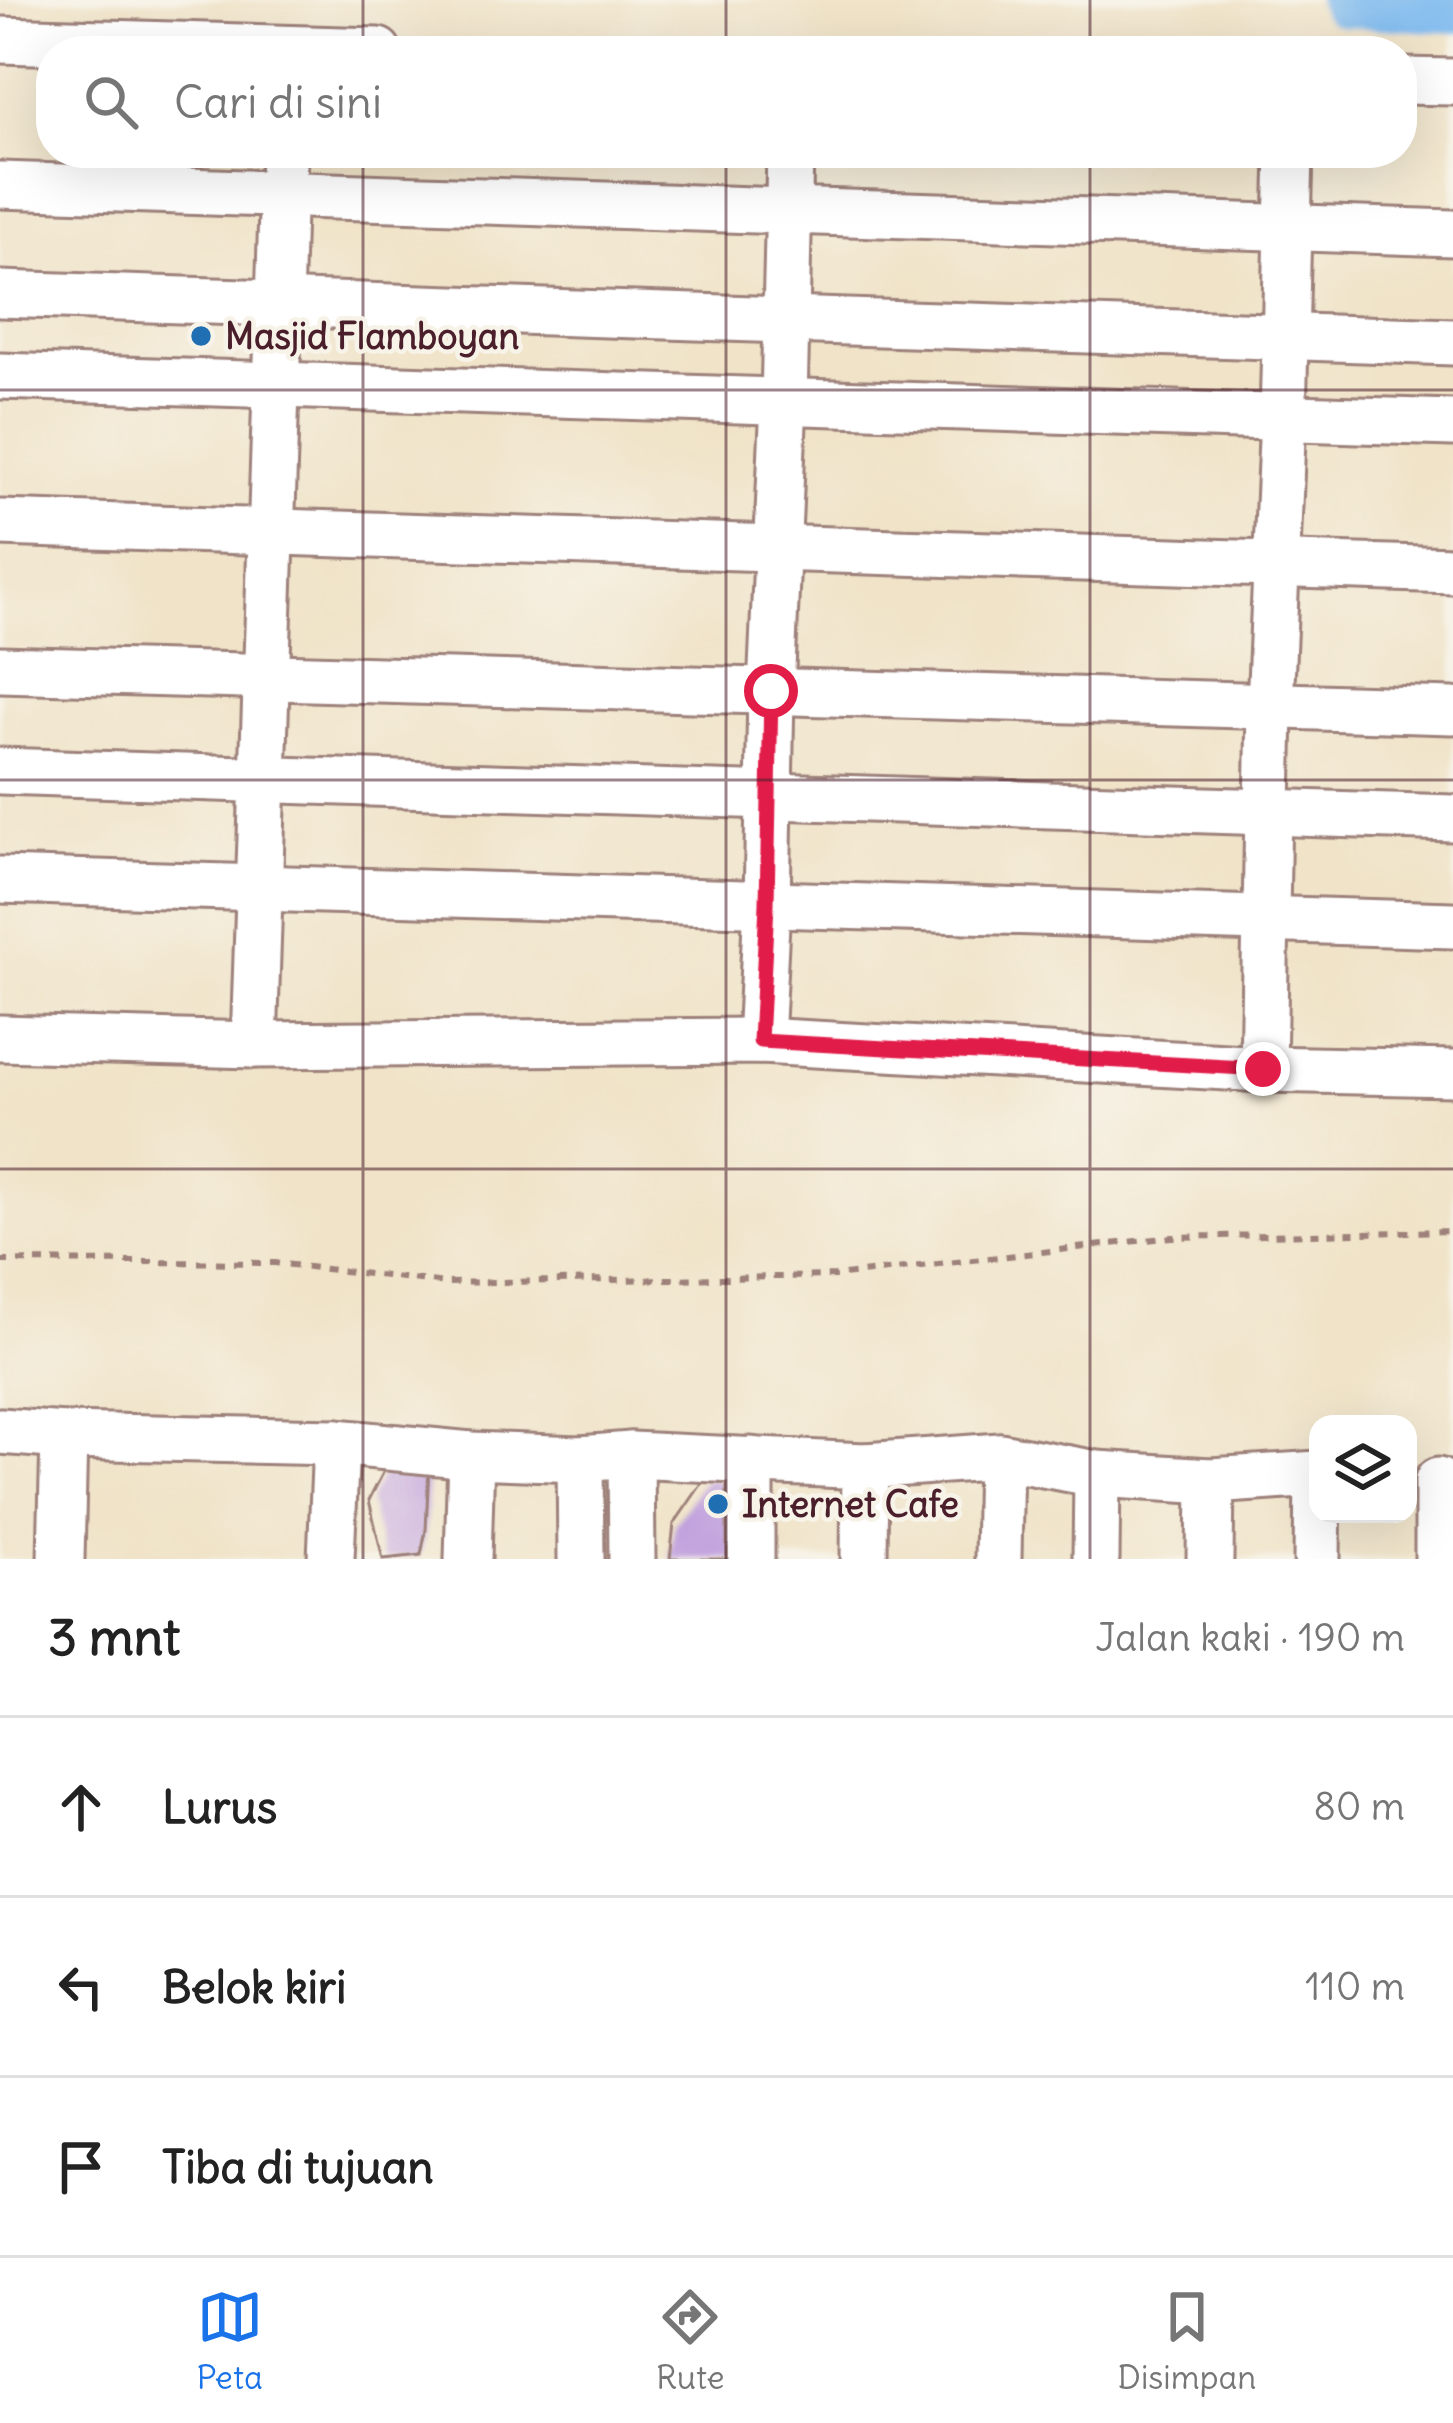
<!DOCTYPE html>
<html lang="id">
<meta charset="utf-8">
<style>
:root{--surface:#fff;--page:#f2f2f2;--text:#222;--muted:#767676;--line:#e0e0e0;--accent:#1a73e8}
body{margin:0;font-family:Delius,sans-serif;background:var(--page);color:var(--text)}
.controls{position:absolute;right:36px;bottom:36px;display:grid;overflow:hidden;border-radius:24px;box-shadow:0 12px 48px #0002}
.controls button{width:108px;height:108px;display:grid;place-items:center;padding:0;border:0;border-bottom:3px solid var(--line);background:var(--surface);color:var(--text);font:60px sans-serif}
.stop{position:absolute;width:36px;height:36px;margin:-27px;border:9px solid #e11d48;border-radius:50%;background:#fff}
.stop.end{background:#e11d48;border-color:#fff;box-shadow:0 3px 12px #0008}
.list{margin:0;padding:0;list-style:none}
h2{display:flex;justify-content:space-between;align-items:center;height:156px;margin:0;padding:0 48px;font-size:51px}
h2 small{font-size:39px;font-weight:400;color:var(--muted)}
.list li{display:grid;grid-template-columns:78px 1fr auto;gap:36px;align-items:center;box-sizing:border-box;height:180px;padding:0 48px;border-top:3px solid var(--line)}
.list b{display:block;font-size:45px;white-space:nowrap}
.list em{font-size:39px;font-style:normal;color:var(--muted)}
.icon{flex:none;width:66px;height:66px;fill:none;stroke:currentColor;stroke-width:2;stroke-linecap:round;stroke-linejoin:round}
.map{position:relative;flex:none;width:1453px;height:1559px;overflow:hidden}
.search{position:absolute;background:var(--surface);box-shadow:0 12px 48px #0002;left:36px;right:36px;top:36px;height:132px;display:flex;align-items:center;gap:30px;box-sizing:border-box;padding:0 42px;border-radius:48px;color:var(--muted);font-size:45px}
.sheet{height:696px;background:var(--surface)}
nav{display:flex;justify-content:space-around;align-items:center;box-sizing:border-box;height:168px;border-top:3px solid var(--line);background:var(--surface);font-size:33px;color:var(--muted)}
nav a{display:grid;justify-items:center;gap:6px}
nav .on{color:var(--accent)}
.map>svg:first-child{display:block}
.lines{fill:none;stroke-linecap:round;stroke-linejoin:round}
.river{stroke:#7cb9ef;stroke-width:54}
.building{fill:#bd9bdd}
.minor-casing{stroke:#9d817a;stroke-width:51}
.path{stroke:#9d817a;stroke-width:6;stroke-dasharray:9 9;stroke-linecap:butt}
.minor{stroke:#fff;stroke-width:45}
.route{stroke:#e11d48;stroke-width:15}
.grid{fill:none;stroke:#4a1f2b;stroke-width:3;stroke-opacity:0.55}
.poi-dot{fill:#1f6fb2;stroke:#f7f3e8;stroke-width:4.5}
.labels{text-anchor:middle;stroke-width:9;stroke-linejoin:round;paint-order:stroke}
.poi-label{font-size:36px;font-weight:bold;fill:#4a1f2b;stroke:#f7f3e8;text-anchor:start}
</style>
<div class="map">
<svg width="1453" height="1559" viewBox="0 0 1453 1559">
<rect width="100%" height="100%" fill="#f7f3e8"/>
<filter id="ink" filterUnits="userSpaceOnUse"><feTurbulence type="fractalNoise" baseFrequency=".00833" numOctaves="2"/><feDisplacementMap in="SourceGraphic" scale="24" xChannelSelector="R" yChannelSelector="G"/><feConvolveMatrix kernelMatrix="1 2 1 2 8 2 1 2 1" color-interpolation-filters="sRGB"/></filter>
<filter id="wash" filterUnits="userSpaceOnUse"><feTurbulence type="fractalNoise" baseFrequency=".004" numOctaves="4" result="noise"/><feDisplacementMap in="SourceGraphic" scale="48" xChannelSelector="R" yChannelSelector="G"/><feGaussianBlur stdDeviation="2.7" result="paint"/><feColorMatrix in="noise" values="0 0 0 0 0 0 0 0 0 0 0 0 0 0 0 0 0 1.4 0 .05"/><feComposite in="paint" operator="in"/></filter>
<g filter="url(#wash)">
<rect width="100%" height="100%" fill="#f0e3c8"/>
<g class="lines">
<!-- river -->
<path class="river" d="M1345,0L1453,6"/>
</g>
<g id="blocks">
<!-- building -->
<g class="building">
<path d="M429,1465L426,1530L421,1555L383,1559L369,1500L385,1469Z"/>
<path d="M705,1479L747,1484L749,1559H670L674,1524Z"/>
</g>
</g>
</g>
<g filter="url(#ink)">
<use href="#blocks" fill-opacity="0" stroke="#9d817a" stroke-width="3"/>
<g class="lines">
<defs>
<g id="minor">
<path d="M0,40L378,51"/>
<path d="M1402,81L1453,82"/>
<path d="M0,185L1453,233"/>
<path d="M0,294L1453,342"/>
<path d="M0,376L1453,423"/>
<path d="M0,523L1453,570"/>
<path d="M0,669L1453,711"/>
<path d="M0,771L1453,818"/>
<path d="M0,880L1453,925"/>
<path d="M0,1038L254,1045L760,1041L1263,1069L1453,1073"/>
<path d="M760,1041L767,904L771,691L784,401L790,153"/>
<path d="M254,1045L284,153"/>
<path d="M1263,1069L1270,706L1283,417L1290,153"/>
<path d="M0,1431L64,1436L336,1442L471,1455L580,1459L631,1455L865,1466L1000,1456L1097,1474L1211,1481L1318,1474L1317,1559"/>
<path d="M631,1455L632,1559"/>
<path d="M580,1459L581,1559"/>
<path d="M61,1559L64,1436"/>
<path d="M331,1559L336,1442"/>
<path d="M468,1559L471,1455"/>
<path d="M751,1559V1460"/>
<path d="M864,1559L865,1466"/>
<path d="M998,1559L1000,1456"/>
<path d="M1096,1559L1097,1474"/>
<path d="M1210,1559L1211,1481"/>
<path d="M1438,1559V1481"/>
</g>
</defs>
<!-- minor casing -->
<use href="#minor" class="minor-casing"/>
<!-- path -->
<path class="path" d="M0,1261L275,1263L445,1283L835,1276L1172,1237L1453,1231"/>
<!-- minor -->
<use href="#minor" class="minor"/>
</g>
</g>
<g class="lines" filter="url(#ink)">
<!-- route -->
<path class="route" d="M771,691L767,904L760,1041L1263,1069"/>
</g>
<!-- grid -->
<path class="grid" d="M363,0V51M726,0V51M1090,0V51M363,153V1559M726,153V1559M1090,153V1559M0,390H1453M0,780H1453M0,1169H1453"/>
<!-- markers -->
<g class="poi-dot">
<circle cx="201" cy="336" r="12"/>
<circle cx="718" cy="1504" r="12"/>
</g>
<g class="labels">
<!-- poi labels -->
<g class="poi-label">
<text x="225" y="349">Masjid Flamboyan</text>
<text x="742" y="1517">Internet Cafe</text>
</g>
</g>
</svg>
<div class="controls">
<button><svg class="icon" aria-label="layers" viewBox="0 0 24 24"><path d="M12 4l9 5-9 5-9-5zM3 14l9 5 9-5"/></svg></button>
</div>
<div class="stop" style="left:771px;top:691px"></div>
<div class="stop end" style="left:1263px;top:1069px"></div>
<div class="search"><svg class="icon" aria-label="search" viewBox="0 0 24 24"><circle cx="10" cy="10" r="6"/><path d="M15 15l6 6"/></svg>Cari di sini</div>
</div>
<section class="sheet">
<h2>3 mnt<small>Jalan kaki · 190 m</small></h2>
<ul class="list">
<li><svg class="icon" aria-label="ahead" viewBox="0 0 24 24"><path d="M12 20V5M6 11l6-6 6 6"/></svg><div><b>Lurus</b></div><em>80 m</em></li>
<li><svg class="icon" aria-label="left" viewBox="0 0 24 24"><path d="M17 20v-9H6M10 6l-5 5 5 5"/></svg><div><b>Belok kiri</b></div><em>110 m</em></li>
<li><svg class="icon" aria-label="arrive" viewBox="0 0 24 24"><path d="M6 21V4h12l-3 4 3 4H6"/></svg><div><b>Tiba di tujuan</b></div></li>
</ul>
</section>
<nav>
<a class="on"><svg class="icon" aria-label="map" viewBox="0 0 24 24"><path d="M3 6l6-2 6 2 6-2v14l-6 2-6-2-6 2zM9 4v14M15 6v14"/></svg>Peta</a>
<a><svg class="icon" aria-label="directions" viewBox="0 0 24 24"><path d="M12 3l9 9-9 9-9-9zM9 14v-3h6M13 9l2 2-2 2"/></svg>Rute</a>
<a><svg class="icon" aria-label="saved" viewBox="0 0 24 24"><path d="M7 4h10v16l-5-4-5 4z"/></svg>Disimpan</a>
</nav>
